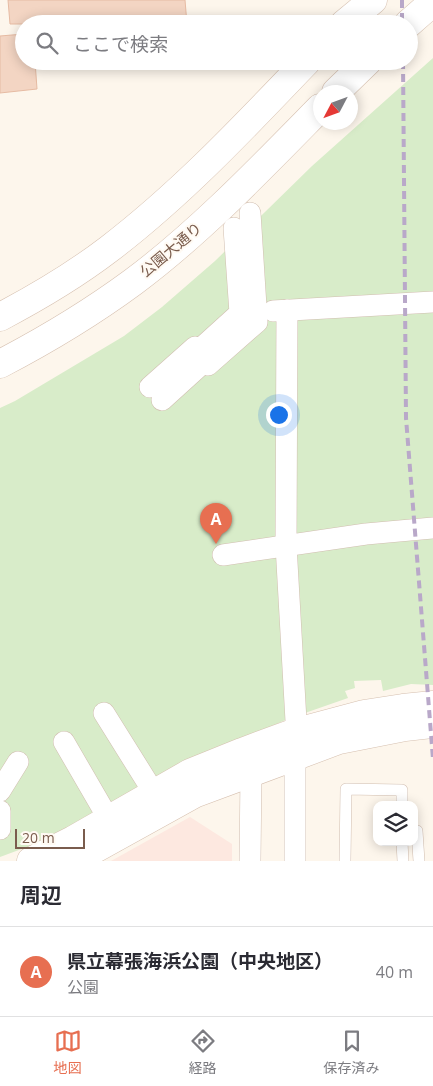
<!DOCTYPE html>
<html lang="ja">
<meta charset="utf-8">
<style>
:root{--surface:#fff;--page:#f7f7f7;--text:#2b2b33;--muted:#7c7c81;--line:#e1e1e2;--accent:#e76f51}
body{margin:0;font-family:"Open Sans","Noto Sans JP",sans-serif;background:var(--page);color:var(--text)}
.controls{position:absolute;right:15px;bottom:15px;display:grid;overflow:hidden;border-radius:10px;box-shadow:0 2px 12px #0003}
.controls button{width:45px;height:45px;display:grid;place-items:center;padding:0;border:0;border-bottom:1px solid var(--line);background:var(--surface);color:var(--text);font:25px sans-serif}
.compass{position:absolute;left:313px;top:85px;width:45px;height:45px;border-radius:50%;background:var(--surface);box-shadow:0 2px 12px #0003;rotate:229deg}
.scale{position:absolute;left:15px;bottom:12px;width:70px;box-sizing:border-box;padding-left:5px;border:2px solid #7a5c4d;border-top:0;font-size:14px;line-height:18px;white-space:nowrap;color:#7a5c4d;-webkit-text-stroke:4px #fffaf3;paint-order:stroke}
.you{position:absolute;left:278px;top:414px;width:18px;height:18px;margin:-12px;border:4px solid #fff;border-radius:50%;background:#1a73e8;box-shadow:0 0 0 8px #1a73e833}
.badge{display:grid;place-items:center;width:32px;height:32px;border-radius:50%;background:var(--accent);color:#fff;font-size:16px;font-weight:700}
.pin{position:absolute;translate:-50% -41px;filter:drop-shadow(0 1px 2px #0008)}
.pin::after{content:'';position:absolute;top:26px;width:18px;height:15px;background:inherit;clip-path:polygon(0 0,100% 0,50% 100%)}
.list{margin:0;padding:0;list-style:none}
h2{display:flex;justify-content:space-between;align-items:center;height:65px;margin:0;padding:0 20px;font-size:21px}
h2 small{font-size:16px;font-weight:400;color:var(--muted)}
.list li{display:grid;grid-template-columns:32px 1fr auto;gap:15px;align-items:center;box-sizing:border-box;height:90px;padding:0 20px;border-top:1px solid var(--line)}
.list b{display:block;font-size:19px;white-space:nowrap}
.list p{margin:0;font-size:16px;white-space:nowrap;color:var(--muted)}
.list em{font-size:16px;font-style:normal;color:var(--muted)}
.icon{flex:none;width:28px;height:28px;fill:none;stroke:currentColor;stroke-width:2;stroke-linecap:round;stroke-linejoin:round}
.map{position:relative;flex:none;width:433px;height:861px;overflow:hidden}
.search{position:absolute;background:var(--surface);box-shadow:0 2px 12px #0003;left:15px;right:15px;top:15px;height:55px;display:flex;align-items:center;gap:12px;box-sizing:border-box;padding:0 18px;border-radius:28px;color:var(--muted);font-size:19px}
.sheet{height:155px;background:var(--surface)}
nav{display:flex;justify-content:space-around;align-items:center;box-sizing:border-box;height:70px;border-top:1px solid var(--line);background:var(--surface);font-size:14px;color:var(--muted)}
nav a{display:grid;justify-items:center;gap:2px}
nav .on{color:var(--accent)}
.map>svg:first-child{display:block}
.commercial{fill:#fde8e0}
.green{fill:#d8ecc9}
.building{fill:#f3d5c3;stroke:#e6bba3}
.lines{fill:none;stroke-linecap:round;stroke-linejoin:round}
.lane-casing{stroke:#d1beb0;stroke-width:12}
.street-casing{stroke:#d1beb0;stroke-width:22}
.secondary-casing{stroke:#d6c0b0;stroke-width:29}
.lane{stroke:#fff;stroke-width:11}
.street{stroke:#fff;stroke-width:21}
.secondary{stroke:#fff;stroke-width:28}
.rail{stroke:#b9a8c9;stroke-width:4;stroke-dasharray:8 5;stroke-linecap:butt}
.labels{text-anchor:middle;stroke-width:4;stroke-linejoin:round;paint-order:stroke}
.street-label{font-size:15px;fill:#7a5c4d;stroke:#fffaf3}
</style>
<div class="map">
<svg width="433" height="861" viewBox="0 0 433 861">
<rect width="100%" height="100%" fill="#fdf6ec"/>
<!-- commercial -->
<path class="commercial" d="M190,817L232,844V861H111Z"/>
<!-- green -->
<path class="green" d="M433,58V685L411,684L383,691L381,680L354,681L355,688L345,691L348,698L305,713V711L248,737L35,844L0,857V408L15,401L124,336L162,307L215,261L312,166Z"/>
<!-- building -->
<g class="building">
<path d="M8,0H185L187,24H10Z"/>
<path d="M24,34V61H35L37,89L0,93V36Z"/>
</g>
<g class="lines">
<defs>
<g id="lane">
<path d="M414,830L417,831L419,861"/>
<path d="M402,842L403,861"/>
<path d="M345,861L346,789L402,790V805"/>
</g>
<g id="street">
<path d="M287,310L286,545L296,721"/>
<path d="M273,311L433,302"/>
<path d="M150,387L195,347L198,351L240,313L234,228"/>
<path d="M162,400L205,361L208,365L257,322L250,213"/>
<path d="M223,555L366,534L433,528"/>
<path d="M104,713L149,785"/>
<path d="M64,742L104,811"/>
<path d="M283,750L295,757V861"/>
<path d="M0,791L18,762"/>
<path d="M0,811V829"/>
<path d="M250,861L251,773L258,761"/>
</g>
<g id="secondary">
<path d="M344,24L373,0"/>
<path d="M408,24L433,2"/>
<path d="M336,92L368,61"/>
<path d="M0,317C38,297 75,275 109,249C181,194 244,127 307,61"/>
<path d="M0,364C46,340 91,313 133,282C199,233 262,167 320,108"/>
<path d="M31,861L73,840L190,773L242,752L293,733L364,714L403,708L433,705"/>
<path d="M73,861L194,794L339,740L405,727L433,724"/>
</g>
</defs>
<!-- lane casing -->
<use href="#lane" class="lane-casing"/>
<!-- street casing -->
<use href="#street" class="street-casing"/>
<!-- secondary casing -->
<use href="#secondary" class="secondary-casing"/>
<!-- lane -->
<use href="#lane" class="lane"/>
<!-- street -->
<use href="#street" class="street"/>
<!-- secondary -->
<use href="#secondary" class="secondary"/>
<!-- rail -->
<g class="rail">
<path d="M402,0V24"/>
<path d="M403,61L406,418L433,759"/>
</g>
</g>
<g class="labels">
<!-- street labels -->
<g class="street-label">
<text transform="translate(171 250) rotate(-40)" y="5">公園大通り</text>
</g>
</g>
</svg>
<div class="controls">
<button><svg class="icon" aria-label="layers" viewBox="0 0 24 24"><path d="M12 4l9 5-9 5-9-5zM3 14l9 5 9-5"/></svg></button>
</div>
<svg class="compass" viewBox="-18 -18 36 36"><path d="M0-13l5 13h-10z" fill="#e53935"/><path d="M0 13l5-13h-10z" fill="#7c7c81"/></svg>
<div class="scale">20 m</div>
<div class="you"></div>
<div class="pin badge" style="left:216px;top:544px">A</div>
<div class="search"><svg class="icon" aria-label="search" viewBox="0 0 24 24"><circle cx="10" cy="10" r="6"/><path d="M15 15l6 6"/></svg>ここで検索</div>
</div>
<section class="sheet">
<h2>周辺<small></small></h2>
<ul class="list">
<li><span class="badge">A</span><div><b>県立幕張海浜公園（中央地区）</b><p>公園</p></div><em>40 m</em></li>
</ul>
</section>
<nav>
<a class="on"><svg class="icon" aria-label="map" viewBox="0 0 24 24"><path d="M3 6l6-2 6 2 6-2v14l-6 2-6-2-6 2zM9 4v14M15 6v14"/></svg>地図</a>
<a><svg class="icon" aria-label="directions" viewBox="0 0 24 24"><path d="M12 3l9 9-9 9-9-9zM9 14v-3h6M13 9l2 2-2 2"/></svg>経路</a>
<a><svg class="icon" aria-label="saved" viewBox="0 0 24 24"><path d="M7 4h10v16l-5-4-5 4z"/></svg>保存済み</a>
</nav>
